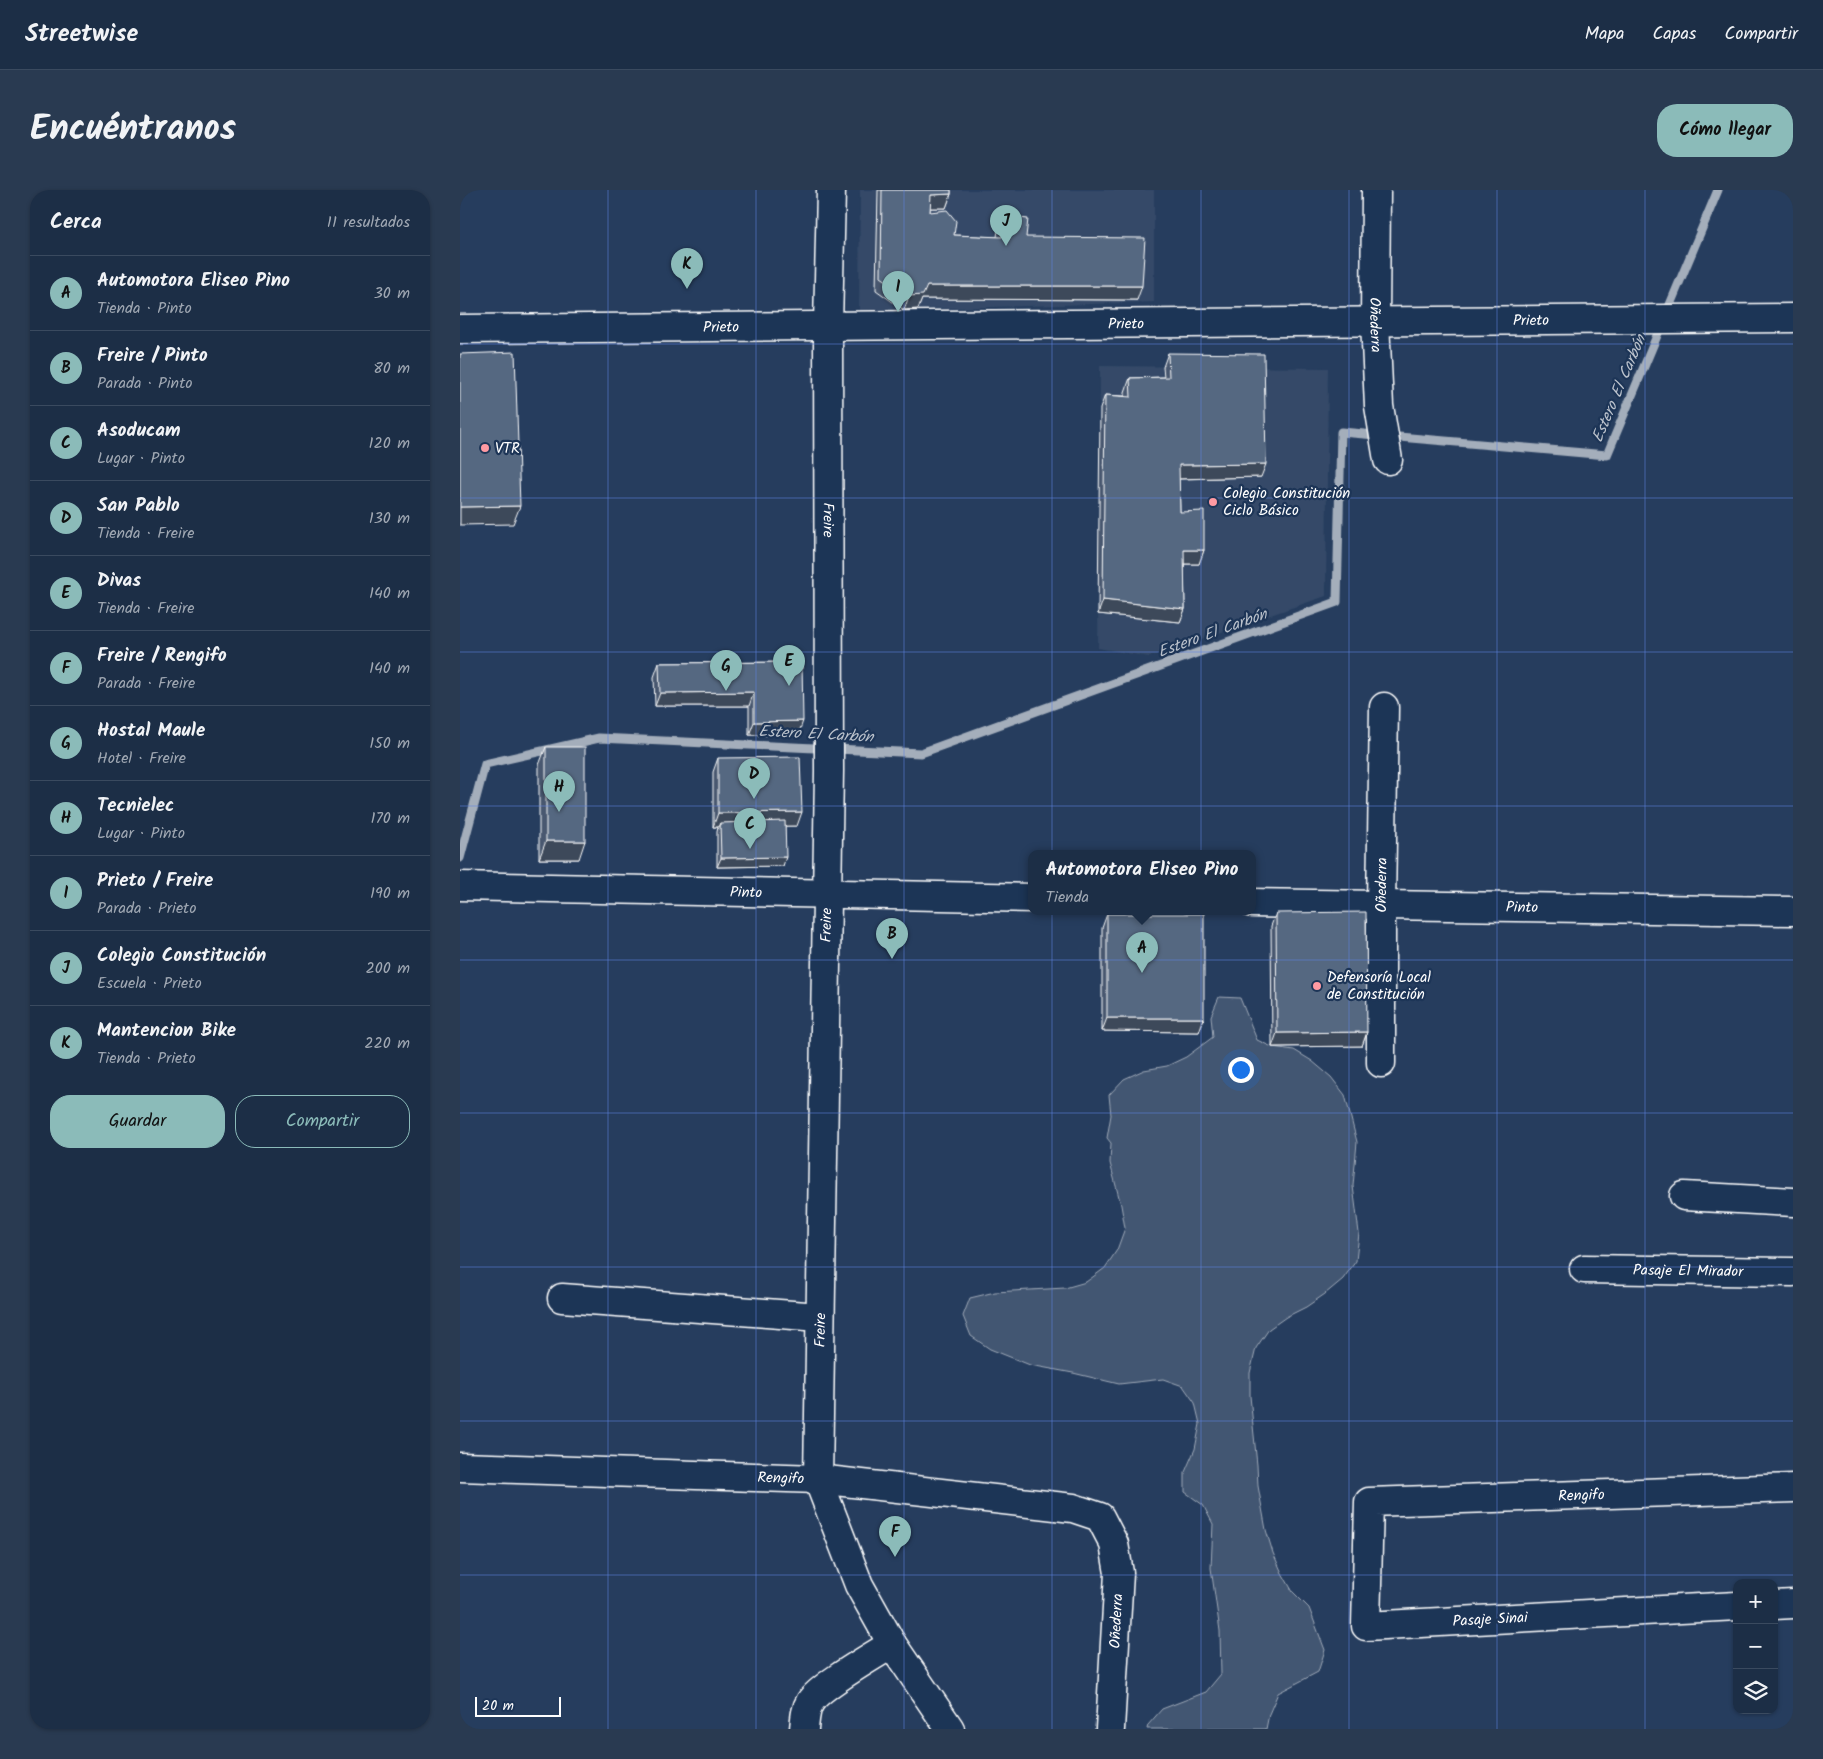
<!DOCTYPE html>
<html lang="es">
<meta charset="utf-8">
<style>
:root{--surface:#1c2e46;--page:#293a51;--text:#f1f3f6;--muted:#a0a8b3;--line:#3a4a5f;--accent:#8bbbb9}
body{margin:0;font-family:Kalam,sans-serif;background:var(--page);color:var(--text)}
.controls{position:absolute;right:15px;bottom:15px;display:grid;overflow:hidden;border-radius:10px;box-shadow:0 1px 4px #0004}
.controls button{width:45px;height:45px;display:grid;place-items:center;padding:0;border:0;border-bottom:1px solid var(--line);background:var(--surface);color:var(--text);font:25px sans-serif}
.scale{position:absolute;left:15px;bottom:12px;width:86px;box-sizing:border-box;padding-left:5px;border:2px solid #fff;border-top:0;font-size:14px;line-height:18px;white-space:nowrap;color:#fff;-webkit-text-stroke:4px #1d3557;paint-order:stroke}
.you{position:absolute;left:780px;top:879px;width:18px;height:18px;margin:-12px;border:4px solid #fff;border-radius:50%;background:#1a73e8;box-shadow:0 0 0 8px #1a73e833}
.badge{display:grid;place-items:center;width:32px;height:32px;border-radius:50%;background:var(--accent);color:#111;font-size:16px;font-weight:700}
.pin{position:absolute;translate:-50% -41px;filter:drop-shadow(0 1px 2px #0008)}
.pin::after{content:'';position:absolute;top:26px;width:18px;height:15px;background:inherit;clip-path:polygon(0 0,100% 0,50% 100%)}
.popup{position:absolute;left:568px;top:660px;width:228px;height:65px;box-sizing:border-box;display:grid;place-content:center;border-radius:10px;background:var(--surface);filter:drop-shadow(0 1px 4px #0005);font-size:16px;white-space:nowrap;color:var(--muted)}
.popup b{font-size:19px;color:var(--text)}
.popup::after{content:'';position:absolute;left:50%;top:100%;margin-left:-10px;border:10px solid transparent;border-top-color:var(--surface)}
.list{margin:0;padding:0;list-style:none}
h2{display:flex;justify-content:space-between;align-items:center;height:65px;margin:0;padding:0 20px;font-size:21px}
h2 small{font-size:16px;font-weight:400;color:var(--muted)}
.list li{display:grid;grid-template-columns:32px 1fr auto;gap:15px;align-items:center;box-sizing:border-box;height:75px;padding:0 20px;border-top:1px solid var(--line)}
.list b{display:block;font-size:19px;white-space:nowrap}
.list p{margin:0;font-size:16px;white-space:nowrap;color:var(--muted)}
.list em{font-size:16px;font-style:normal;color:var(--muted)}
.actions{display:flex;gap:10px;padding:15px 20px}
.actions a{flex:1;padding:11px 0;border:1px solid var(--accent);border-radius:20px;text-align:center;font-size:18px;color:var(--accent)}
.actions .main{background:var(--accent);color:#111}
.icon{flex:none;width:28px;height:28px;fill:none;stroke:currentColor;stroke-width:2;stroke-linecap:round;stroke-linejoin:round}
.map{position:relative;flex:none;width:1333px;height:1539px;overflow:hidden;border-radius:20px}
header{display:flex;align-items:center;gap:30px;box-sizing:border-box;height:70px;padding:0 25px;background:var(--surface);border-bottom:1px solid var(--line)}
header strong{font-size:24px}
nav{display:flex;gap:28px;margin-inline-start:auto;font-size:18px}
.intro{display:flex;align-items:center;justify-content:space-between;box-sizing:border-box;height:120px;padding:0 30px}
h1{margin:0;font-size:35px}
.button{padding:12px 22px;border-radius:20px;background:var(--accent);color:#111;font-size:18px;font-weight:700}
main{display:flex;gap:30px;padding:0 30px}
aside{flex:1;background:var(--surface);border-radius:20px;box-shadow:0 1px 4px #0004}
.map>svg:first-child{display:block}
.built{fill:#344a68}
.green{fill:#425672;stroke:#a0aab8}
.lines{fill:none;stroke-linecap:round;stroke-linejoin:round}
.stream{stroke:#a4aebb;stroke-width:9}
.minor-casing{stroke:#fff;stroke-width:31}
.major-casing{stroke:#fff;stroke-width:31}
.minor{stroke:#1d3557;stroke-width:28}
.major{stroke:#1d3557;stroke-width:28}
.wall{fill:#49596f;stroke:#fff}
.shaded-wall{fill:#3c485a;stroke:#fff}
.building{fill:#556781;stroke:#fff}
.grid{fill:none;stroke:#6183e4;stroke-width:1;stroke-opacity:0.55}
.poi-dot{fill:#ff9aa2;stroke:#1d3557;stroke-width:2}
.labels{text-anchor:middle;stroke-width:4.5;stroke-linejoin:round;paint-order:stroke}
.street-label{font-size:15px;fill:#fff;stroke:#1d3557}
.poi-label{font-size:15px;fill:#fff;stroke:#1d3557;text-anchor:start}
.water-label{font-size:16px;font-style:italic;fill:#bbc2cc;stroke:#1d3557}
</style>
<header>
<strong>Streetwise</strong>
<nav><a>Mapa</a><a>Capas</a><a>Compartir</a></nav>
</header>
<div class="intro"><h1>Encuéntranos</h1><a class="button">Cómo llegar</a></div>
<main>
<aside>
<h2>Cerca<small>11 resultados</small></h2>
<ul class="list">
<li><span class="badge">A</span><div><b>Automotora Eliseo Pino</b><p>Tienda · Pinto</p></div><em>30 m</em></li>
<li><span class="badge">B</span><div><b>Freire / Pinto</b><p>Parada · Pinto</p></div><em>80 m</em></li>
<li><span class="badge">C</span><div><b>Asoducam</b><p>Lugar · Pinto</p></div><em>120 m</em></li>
<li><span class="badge">D</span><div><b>San Pablo</b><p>Tienda · Freire</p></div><em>130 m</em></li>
<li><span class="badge">E</span><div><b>Divas</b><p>Tienda · Freire</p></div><em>140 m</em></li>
<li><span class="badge">F</span><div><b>Freire / Rengifo</b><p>Parada · Freire</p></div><em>140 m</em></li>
<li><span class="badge">G</span><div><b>Hostal Maule</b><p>Hotel · Freire</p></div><em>150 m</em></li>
<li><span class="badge">H</span><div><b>Tecnielec</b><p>Lugar · Pinto</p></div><em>170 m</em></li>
<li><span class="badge">I</span><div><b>Prieto / Freire</b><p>Parada · Prieto</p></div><em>190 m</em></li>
<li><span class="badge">J</span><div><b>Colegio Constitución</b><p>Escuela · Prieto</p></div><em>200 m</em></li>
<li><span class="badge">K</span><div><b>Mantencion Bike</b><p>Tienda · Prieto</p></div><em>220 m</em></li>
</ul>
<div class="actions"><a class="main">Guardar</a><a>Compartir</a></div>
</aside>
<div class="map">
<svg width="1333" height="1539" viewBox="0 0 1333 1539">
<rect width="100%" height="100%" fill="#263d5e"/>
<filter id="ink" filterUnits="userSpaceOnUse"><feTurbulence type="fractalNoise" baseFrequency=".02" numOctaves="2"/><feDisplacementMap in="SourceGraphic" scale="10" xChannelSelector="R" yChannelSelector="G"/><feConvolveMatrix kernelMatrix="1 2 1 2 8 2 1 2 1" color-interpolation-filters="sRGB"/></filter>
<g filter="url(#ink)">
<!-- built -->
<g class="built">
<path d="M400,0H694V112L399,121Z"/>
<path d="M640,176L868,178L866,406L689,467L638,458Z"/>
</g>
<!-- green -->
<path class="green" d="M759,807L780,808L797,850L812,857L834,860L852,871L871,887L885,905L897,952L893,996L899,1043L896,1071L883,1089L865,1104L846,1117L826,1127L809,1139L796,1158L790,1183V1206L797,1275L798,1296L806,1340L813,1363L822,1383L833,1402L849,1418L865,1460L858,1482L818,1503L809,1524L806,1539H687L688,1535L702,1519L746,1502L761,1484L760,1441L751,1378L753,1334L743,1315L725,1302V1282L735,1259L740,1234L735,1213L723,1196L703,1189L659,1194L613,1183L570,1175L530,1159L511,1146L503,1126L510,1108L535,1102L605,1098L626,1092L645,1078L657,1060L665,1038L661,1015L650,973L651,953L647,948L651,925L649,905L664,889L684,880L707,876L726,867L753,847L751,826Z"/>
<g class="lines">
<!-- stream -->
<path class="stream" d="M0,668L25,574L139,548L461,563L877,412L881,242L1147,265L1258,0"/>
<defs>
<g id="minor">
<path id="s1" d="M916,0L915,132L919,216L928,270"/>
<path id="s2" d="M0,139L1333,128"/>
<path id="s3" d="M0,696L572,708"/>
<path id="s4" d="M792,713L1333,721"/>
<path id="s5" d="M921,873V716L924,517"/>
<path d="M1224,1006L1333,1012"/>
<path id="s6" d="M1124,1079L1333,1082"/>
<path d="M102,1108L360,1127"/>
<path id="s7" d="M0,1277L358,1289L613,1318L640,1327L654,1354L659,1383L650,1539"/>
<path d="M1314,1415L1333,1414"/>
<path id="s8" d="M1277,1416L906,1436L909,1312L1333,1298"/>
<path d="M344,1539C345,1530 345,1520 350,1512C360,1496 413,1466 432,1454"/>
</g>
<g id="major">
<path id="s9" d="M371,0L368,136L369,581L358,1289L399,1395L432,1454L490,1539"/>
</g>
</defs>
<!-- minor casing -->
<use href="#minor" class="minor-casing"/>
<!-- major casing -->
<use href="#major" class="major-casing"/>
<!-- minor -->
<use href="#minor" class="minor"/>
<!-- major -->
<use href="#major" class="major"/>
</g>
<!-- wall -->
<g class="wall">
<path d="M418,0H491V4L486,18H470V22L494,45L537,47L538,40L543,26L566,47L677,110L462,109L458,119L444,120L416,100Z"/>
<path d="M708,163L801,287L719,289L720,322L744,360L739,374H724L725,419L720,432L638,424L640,219L645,205L665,206V202L670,188L704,187L703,177Z"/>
<path d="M342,472L338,545H289V516H195L194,487L199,473Z"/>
<path d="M86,557L119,669H79V575Z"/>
<path d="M258,568L337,636H325L323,676L257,677V642L258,637H253V582Z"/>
<path d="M816,723L907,842L902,856L812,857L811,736Z"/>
<path d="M647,724L744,828L739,842L642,841V738Z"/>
</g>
<!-- shaded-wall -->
<g class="shaded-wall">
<path d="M491,4L486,18H466L471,5Z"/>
<path d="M467,96H682L677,110L462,109L458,119L444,120L449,106Z"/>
<path d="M806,274L801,287L714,289L719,275Z"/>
<path d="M60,316L53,334L0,335V317Z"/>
<path d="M724,360H744L739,374H719Z"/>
<path d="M643,410L725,419L720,432L638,424Z"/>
<path d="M294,502L289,516H195L200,503Z"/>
<path d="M343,531L338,545H289L294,532Z"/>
<path d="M342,622L337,636L260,637V633L258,637H253L258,623Z"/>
<path d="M86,651H125L119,669H79Z"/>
<path d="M326,667L323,676L257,677L261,668Z"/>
<path d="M647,828H744L739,842L642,841Z"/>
<path d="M907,842L902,856L812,857L817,843Z"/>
</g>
<!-- building -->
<g class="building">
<path d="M422,0H491V4L471,5L470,22L487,20L496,31L494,45L542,47L543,26L568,29L566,47L685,48L682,96H467L463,105L449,106L421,87Z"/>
<path d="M55,162L60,316L0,317V164Z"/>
<path d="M708,163L804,164L806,274L719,275L720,322L744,321V360H724L725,419L643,410L645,205L671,207L670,188L709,187Z"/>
<path d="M342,472L343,531L294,532V502L200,503L199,473Z"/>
<rect x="86" y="557" width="39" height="94"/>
<path d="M340,567L342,622L258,623V568Z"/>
<path d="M325,631L326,667L261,668L260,633Z"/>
<path d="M906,722L907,842L817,843L816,723Z"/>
<rect x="647" y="724" width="97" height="104"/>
</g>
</g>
<!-- grid -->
<path class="grid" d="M148,0V1539M296,0V1539M444,0V1539M592,0V1539M741,0V1539M889,0V1539M1037,0V1539M1185,0V1539M0,154H1333M0,308H1333M0,462H1333M0,616H1333M0,770H1333M0,923H1333M0,1077H1333M0,1231H1333M0,1385H1333"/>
<!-- markers -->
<g class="poi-dot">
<circle cx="25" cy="258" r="5"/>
<circle cx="753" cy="312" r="5"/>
<circle cx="857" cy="796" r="5"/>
</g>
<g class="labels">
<!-- street labels -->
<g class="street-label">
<text dy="5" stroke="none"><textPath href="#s2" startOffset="1071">Prieto</textPath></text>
<text dy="5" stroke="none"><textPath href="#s2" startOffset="666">Prieto</textPath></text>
<text dy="5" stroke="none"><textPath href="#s1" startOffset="135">Oñederra</textPath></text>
<text dy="5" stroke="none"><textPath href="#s2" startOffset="261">Prieto</textPath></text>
<text dy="5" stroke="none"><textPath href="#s9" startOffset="330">Freire</textPath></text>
<text dy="5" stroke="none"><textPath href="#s5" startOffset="178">Oñederra</textPath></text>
<text dy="5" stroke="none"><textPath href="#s3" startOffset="286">Pinto</textPath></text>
<text dy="5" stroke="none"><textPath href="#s4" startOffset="270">Pinto</textPath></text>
<text transform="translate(366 735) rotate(-89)" y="5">Freire</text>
<text dy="5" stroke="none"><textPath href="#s6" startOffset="104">Pasaje El Mirador</textPath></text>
<text transform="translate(360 1140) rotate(-89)" y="5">Freire</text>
<text dy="5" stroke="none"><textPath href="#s7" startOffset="321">Rengifo</textPath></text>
<text dy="5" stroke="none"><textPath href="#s8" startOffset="708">Rengifo</textPath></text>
<text transform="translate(1030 1429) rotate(-3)" y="5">Pasaje Sinai</text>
<text transform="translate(656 1431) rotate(-87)" y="5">Oñederra</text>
</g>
<!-- poi labels -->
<g class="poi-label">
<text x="35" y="263">VTR</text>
<text x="763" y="308">Colegio Constitución<tspan x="763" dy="17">Ciclo Básico</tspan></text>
<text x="867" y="792">Defensoría Local<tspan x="867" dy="17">de Constitución</tspan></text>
</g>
<!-- water labels -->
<g class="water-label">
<text transform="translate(1158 198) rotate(-67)" y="6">Estero El Carbón</text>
<text transform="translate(752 442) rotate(-20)" y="6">Estero El Carbón</text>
<text transform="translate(356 543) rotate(3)" y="6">Estero El Carbón</text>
</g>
</g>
</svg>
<div class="controls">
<button>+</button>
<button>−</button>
<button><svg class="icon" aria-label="layers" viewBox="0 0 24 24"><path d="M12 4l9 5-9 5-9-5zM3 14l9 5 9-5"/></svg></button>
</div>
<div class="scale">20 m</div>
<div class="you"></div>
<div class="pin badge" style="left:682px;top:783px">A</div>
<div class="popup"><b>Automotora Eliseo Pino</b>Tienda</div>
<div class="pin badge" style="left:432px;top:769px">B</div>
<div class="pin badge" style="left:290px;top:659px">C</div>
<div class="pin badge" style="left:294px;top:609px">D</div>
<div class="pin badge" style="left:329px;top:496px">E</div>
<div class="pin badge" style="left:435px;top:1367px">F</div>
<div class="pin badge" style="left:266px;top:501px">G</div>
<div class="pin badge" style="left:99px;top:622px">H</div>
<div class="pin badge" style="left:438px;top:122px">I</div>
<div class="pin badge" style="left:546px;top:56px">J</div>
<div class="pin badge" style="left:227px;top:99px">K</div>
</div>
</main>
